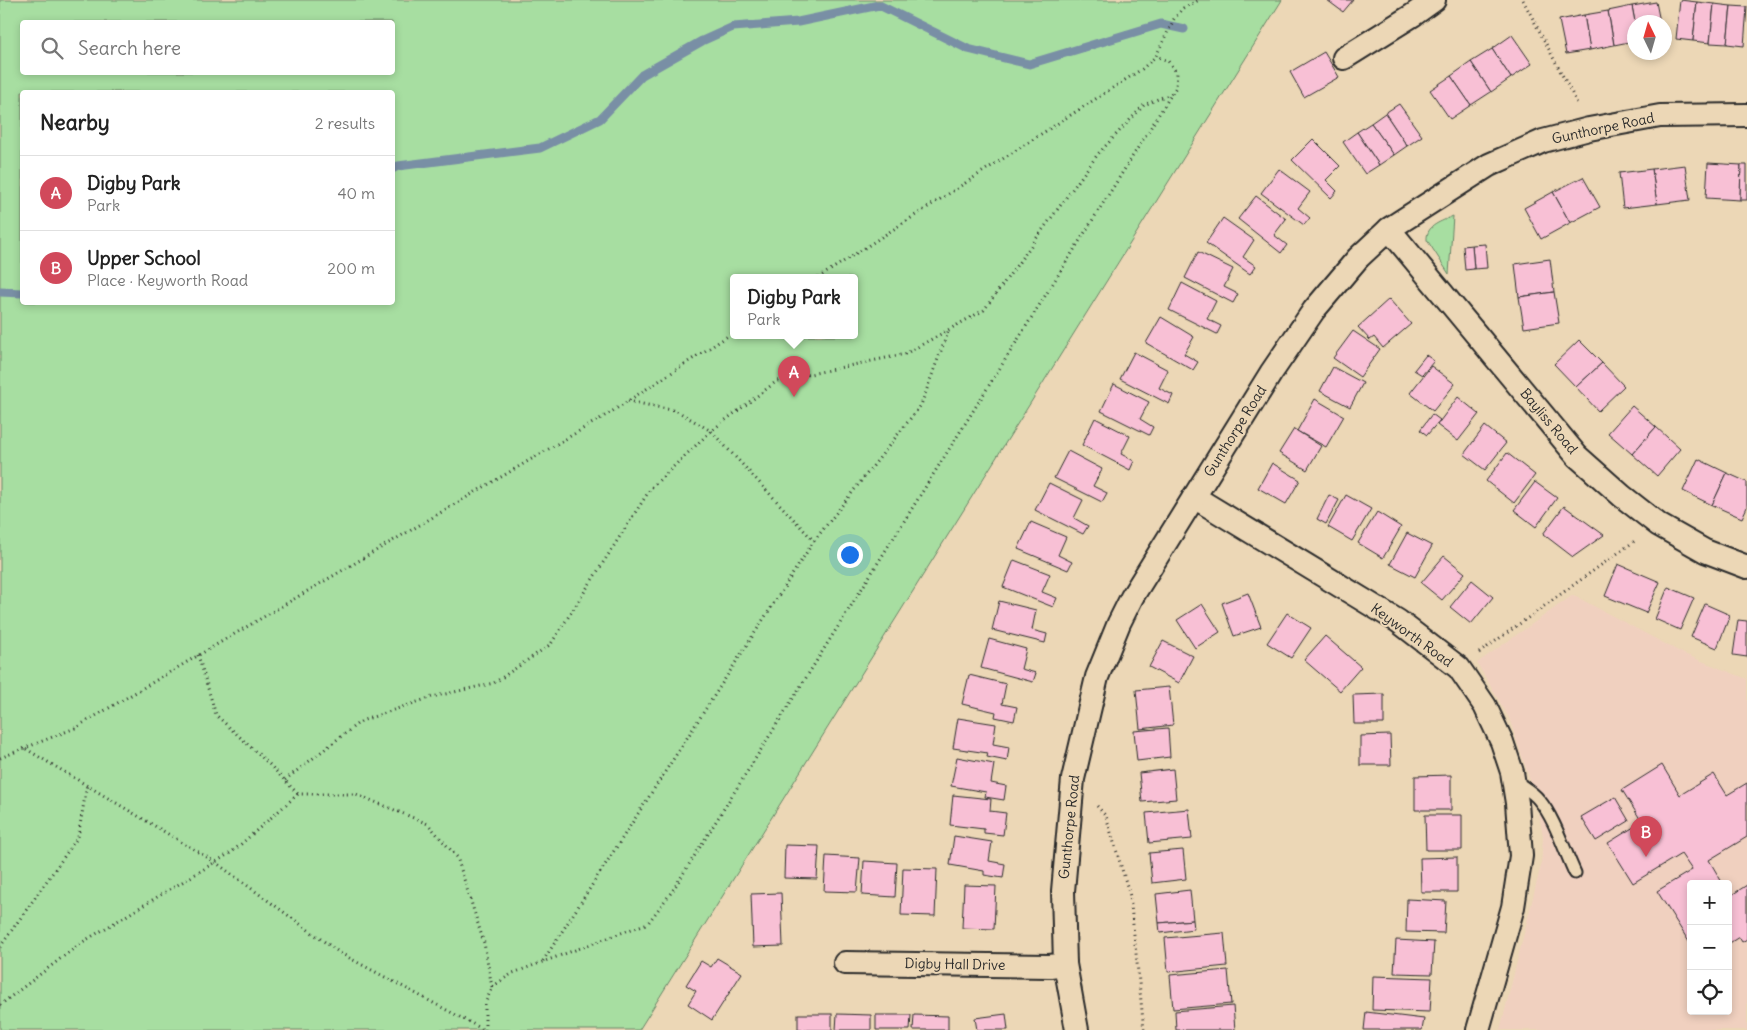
<!DOCTYPE html>
<meta charset="utf-8">
<style>
:root{--surface:#fff;--page:#f2f2f2;--text:#222;--muted:#767676;--line:#e0e0e0;--accent:#d1495b}
body{margin:0;font-family:Delius,sans-serif;background:var(--page);color:var(--text)}
.controls{position:absolute;right:15px;bottom:15px;display:grid;overflow:hidden;border-radius:5px;box-shadow:0 2px 8px #0003}
.controls button{width:45px;height:45px;display:grid;place-items:center;padding:0;border:0;border-bottom:1px solid var(--line);background:var(--surface);color:var(--text);font:25px sans-serif}
.compass{position:absolute;left:1627px;top:15px;width:45px;height:45px;border-radius:50%;background:var(--surface);box-shadow:0 2px 8px #0003;rotate:355deg}
.you{position:absolute;left:849px;top:554px;width:18px;height:18px;margin:-12px;border:4px solid #fff;border-radius:50%;background:#1a73e8;box-shadow:0 0 0 8px #1a73e833}
.badge{display:grid;place-items:center;width:32px;height:32px;border-radius:50%;background:var(--accent);color:#fff;font-size:16px;font-weight:700}
.pin{position:absolute;translate:-50% -41px;filter:drop-shadow(0 1px 2px #0008)}
.pin::after{content:'';position:absolute;top:26px;width:18px;height:15px;background:inherit;clip-path:polygon(0 0,100% 0,50% 100%)}
.popup{position:absolute;left:730px;top:274px;width:128px;height:65px;box-sizing:border-box;display:grid;place-content:center;border-radius:5px;background:var(--surface);filter:drop-shadow(0 1px 4px #0005);font-size:16px;white-space:nowrap;color:var(--muted)}
.popup b{font-size:19px;color:var(--text)}
.popup::after{content:'';position:absolute;left:50%;top:100%;margin-left:-10px;border:10px solid transparent;border-top-color:var(--surface)}
.list{margin:0;padding:0;list-style:none}
h2{display:flex;justify-content:space-between;align-items:center;height:65px;margin:0;padding:0 20px;font-size:21px}
h2 small{font-size:16px;font-weight:400;color:var(--muted)}
.list li{display:grid;grid-template-columns:32px 1fr auto;gap:15px;align-items:center;box-sizing:border-box;height:75px;padding:0 20px;border-top:1px solid var(--line)}
.list b{display:block;font-size:19px;white-space:nowrap}
.list p{margin:0;font-size:16px;white-space:nowrap;color:var(--muted)}
.list em{font-size:16px;font-style:normal;color:var(--muted)}
.icon{flex:none;width:28px;height:28px;fill:none;stroke:currentColor;stroke-width:2;stroke-linecap:round;stroke-linejoin:round}
.map{position:relative;flex:none;width:1747px;height:1030px;overflow:hidden}
.search{position:absolute;background:var(--surface);box-shadow:0 2px 8px #0003;left:20px;top:20px;width:375px;height:55px;display:flex;align-items:center;gap:12px;box-sizing:border-box;padding:0 18px;border-radius:5px;color:var(--muted);font-size:19px}
.panel{position:absolute;background:var(--surface);box-shadow:0 2px 8px #0003;left:20px;top:90px;width:375px;height:215px;border-radius:5px}
.map>svg:first-child{display:block}
.built{fill:#f0d0bf;fill-rule:evenodd}
.green{fill:#a7dea1;stroke:#698466;fill-rule:evenodd}
.lines{fill:none;stroke-linecap:round;stroke-linejoin:round}
.stream{stroke:#798fa5;stroke-width:9}
.building{fill:#f8c0d5;stroke:#2b2b2b}
.service-casing{stroke:#2b2b2b;stroke-width:15}
.minor-casing{stroke:#2b2b2b;stroke-width:26}
.path{stroke:#2b2b2b;stroke-width:3;stroke-dasharray:1 4;stroke-linecap:butt}
.service{stroke:#ecd7b6;stroke-width:11}
.minor{stroke:#ecd7b6;stroke-width:22}
.labels{text-anchor:middle;stroke-width:4;stroke-linejoin:round;paint-order:stroke}
.street-label{font-size:14px;fill:#2b2b2b;stroke:#ecd7b6}
</style>
<div class="map">
<svg width="1747" height="1030" viewBox="0 0 1747 1030">
<rect width="100%" height="100%" fill="#ecd7b6"/>
<filter id="ink" filterUnits="userSpaceOnUse"><feTurbulence type="fractalNoise" baseFrequency=".02" numOctaves="2"/><feDisplacementMap in="SourceGraphic" scale="10" xChannelSelector="R" yChannelSelector="G"/><feConvolveMatrix kernelMatrix="1 2 1 2 8 2 1 2 1" color-interpolation-filters="sRGB"/></filter>
<g filter="url(#ink)">
<!-- built -->
<path class="built" d="M1573,595L1684,654L1747,679V1030H1500L1541,865L1543,837L1537,801L1509,718L1477,663ZM1691,884H1728V1011H1691Z"/>
<!-- green -->
<g class="green">
<path d="M0,0H1282L639,1030H0ZM22,22H392V72H22ZM392,92V302H22V92ZM734,278H854V336H734Z"/>
<path d="M1453,216L1449,274L1427,240C1426,225 1441,222 1453,216Z"/>
</g>
<g class="lines">
<!-- stream -->
<g class="stream">
<path d="M392,169L398,166L540,148L600,119L642,75L702,41L733,27L798,22L879,5L968,49L1029,64L1161,24L1184,29"/>
<path d="M0,292L22,293"/>
</g>
</g>
<!-- building -->
<g class="building">
<path d="M1327,0H1353L1343,12Z"/>
<path d="M1680,0L1697,2L1693,41L1676,39Z"/>
<path d="M1656,2L1660,22H1635L1632,6Z"/>
<path d="M1697,2L1714,4L1710,43L1693,41Z"/>
<path d="M1714,4L1731,6L1727,44L1710,43Z"/>
<path d="M1632,6L1635,22L1634,41L1614,45L1608,11Z"/>
<path d="M1731,6L1747,7L1744,46L1727,44Z"/>
<path d="M1608,11L1614,45L1590,50L1584,15Z"/>
<path d="M1584,15L1590,50L1566,54L1559,20Z"/>
<path d="M1512,35L1532,64L1511,78L1492,49Z"/>
<path d="M1492,49L1511,78L1491,92L1471,62Z"/>
<path d="M1324,52L1339,77L1304,97L1290,72Z"/>
<path d="M1471,62L1491,92L1471,105L1451,76Z"/>
<path d="M1451,76L1471,105L1450,119L1430,90Z"/>
<path d="M1399,104L1422,136L1407,146L1385,113Z"/>
<path d="M1385,113L1407,146L1394,155L1371,123Z"/>
<path d="M1371,123L1394,155L1379,165L1357,132Z"/>
<path d="M1357,132L1379,165L1365,174L1343,142Z"/>
<path d="M1313,139L1340,166L1326,180L1337,191L1331,198L1292,160Z"/>
<path d="M1708,163L1741,165L1740,200L1706,198Z"/>
<path d="M1685,165L1690,200L1657,204L1652,169Z"/>
<path d="M1741,165H1747V200H1740Z"/>
<path d="M1279,169L1310,192L1298,208L1310,218L1304,225L1261,193Z"/>
<path d="M1652,169L1657,204L1623,208L1619,173Z"/>
<path d="M1583,177L1600,207L1570,223L1553,192Z"/>
<path d="M1553,192L1570,223L1541,239L1524,208Z"/>
<path d="M1256,196L1286,219L1274,235L1287,245L1281,253L1238,219Z"/>
<path d="M1223,218L1254,240L1243,257L1256,266L1250,274L1206,243Z"/>
<path d="M1485,244L1487,268L1474,269L1472,245Z"/>
<path d="M1472,245L1474,269L1465,270L1463,246Z"/>
<path d="M1198,252L1233,269L1224,287L1238,294L1233,303L1185,278Z"/>
<path d="M1550,259L1554,292L1519,297L1515,264Z"/>
<path d="M1182,283L1216,301L1207,319L1221,326L1217,334L1169,310Z"/>
<path d="M1554,292L1559,323L1524,328L1519,297Z"/>
<path d="M1389,299L1411,324L1383,348L1374,337L1370,340L1358,327Z"/>
<path d="M1161,317L1194,337L1184,354L1198,362L1193,370L1146,343Z"/>
<path d="M1353,331L1380,349L1360,377L1333,358Z"/>
<path d="M1579,340L1602,363L1576,387L1554,364Z"/>
<path d="M1134,352L1168,370L1159,388L1173,395L1169,404L1120,379Z"/>
<path d="M1426,355L1434,361L1422,375L1414,370Z"/>
<path d="M1602,363L1624,386L1598,411L1576,387Z"/>
<path d="M1431,366L1455,384L1433,411L1410,393Z"/>
<path d="M1333,367L1363,383L1350,407L1320,391Z"/>
<path d="M1114,384L1149,402L1140,419L1153,427L1149,435L1101,411Z"/>
<path d="M1458,397L1479,414L1458,441L1437,425Z"/>
<path d="M1315,399L1344,416L1326,447L1297,431Z"/>
<path d="M1632,406L1656,427L1632,454L1608,433Z"/>
<path d="M1432,414L1440,420L1427,435L1420,430Z"/>
<path d="M1095,418L1130,436L1121,454L1134,461L1130,470L1082,445Z"/>
<path d="M1485,426L1506,443L1485,470L1464,454Z"/>
<path d="M1656,427L1680,449L1657,476L1632,454Z"/>
<path d="M1294,429L1321,446L1307,470L1279,453Z"/>
<path d="M1068,451L1102,469L1093,486L1107,493L1102,502L1054,478Z"/>
<path d="M1507,453L1535,475L1514,503L1486,481Z"/>
<path d="M1698,459L1727,473L1712,505L1683,491Z"/>
<path d="M1272,463L1300,480L1286,504L1258,488Z"/>
<path d="M1727,473L1747,482V507L1742,518L1712,505Z"/>
<path d="M1535,482L1557,498L1536,527L1514,510Z"/>
<path d="M1049,483L1083,500L1074,518L1088,526L1083,534L1035,510Z"/>
<path d="M1329,495L1339,500L1326,524L1317,519Z"/>
<path d="M1346,495L1371,509L1352,541L1328,527Z"/>
<path d="M1564,506L1604,535L1573,557L1543,534Z"/>
<path d="M1377,512L1401,527L1383,558L1358,543Z"/>
<path d="M1031,522L1066,537L1058,555L1072,562L1068,570L1018,549Z"/>
<path d="M1407,533L1432,546L1415,577L1390,564Z"/>
<path d="M1444,556L1465,573L1442,600L1421,583Z"/>
<path d="M1014,560L1050,574L1042,592L1057,598L1053,607L1003,587Z"/>
<path d="M1618,564L1660,582L1646,613L1605,596Z"/>
<path d="M1472,580L1493,597L1471,624L1450,607Z"/>
<path d="M1668,587L1694,598L1680,630L1655,619Z"/>
<path d="M1248,593L1261,627L1234,636L1222,603Z"/>
<path d="M999,601L1036,610L1032,630L1047,634L1045,643L992,630Z"/>
<path d="M1202,604L1220,632L1195,648L1177,620Z"/>
<path d="M1705,604L1730,615L1717,648L1691,637Z"/>
<path d="M1287,613L1311,628L1291,658L1267,643Z"/>
<path d="M1738,620L1747,621V657L1733,655Z"/>
<path d="M1325,636L1361,667L1340,691L1304,660Z"/>
<path d="M989,639L1026,649L1021,669L1036,673L1033,682L981,668Z"/>
<path d="M1163,641L1193,656L1179,683L1149,667Z"/>
<path d="M969,675L1006,684L1002,704L1017,707L1014,721L995,717L996,712L962,704Z"/>
<path d="M1169,687L1173,725L1140,729L1136,690Z"/>
<path d="M1384,694V724H1354L1353,695Z"/>
<path d="M958,718L996,724L993,744L1009,747L1007,761L987,757L988,753L953,748Z"/>
<path d="M1168,728L1170,757L1137,761L1134,731Z"/>
<path d="M1390,735L1391,765H1360V736Z"/>
<path d="M957,757L994,764L991,783L1006,786L1004,800L985,797L986,792L951,786Z"/>
<path d="M1662,765L1680,795L1714,774L1727,795L1747,783V837L1709,860L1723,884H1691V945L1657,891L1692,870L1681,854L1633,883L1608,843L1642,822L1622,790Z"/>
<path d="M1173,769L1176,799L1142,802L1139,773Z"/>
<path d="M1451,775V810H1415V776Z"/>
<path d="M953,795L991,799L990,811L1006,813L1003,835L984,833V829L950,825Z"/>
<path d="M1615,797L1629,821L1596,841L1581,817Z"/>
<path d="M1189,809L1192,839L1149,843L1146,813Z"/>
<path d="M1425,815H1462V850H1426Z"/>
<path d="M954,836L992,842L989,861L1005,864L1003,878L984,875V871L950,865Z"/>
<path d="M785,845L819,846L817,879L784,878Z"/>
<path d="M1183,850L1186,879L1152,883L1149,853Z"/>
<path d="M826,856L860,858L857,892L824,891Z"/>
<path d="M1457,857V892H1421L1420,858Z"/>
<path d="M864,861L897,863L895,897L862,895Z"/>
<path d="M903,868L937,869L935,916L901,915Z"/>
<path d="M964,885L996,886L994,929L962,928Z"/>
<path d="M1747,885V939L1742,942L1739,937L1728,944V892L1730,896Z"/>
<path d="M1190,890L1193,920L1159,923L1156,894Z"/>
<path d="M781,893L783,946L753,947L751,894Z"/>
<path d="M1407,899L1446,901L1444,933L1406,932Z"/>
<path d="M1193,920L1194,929L1160,933L1159,923Z"/>
<path d="M1224,933L1227,966L1168,972L1165,938Z"/>
<path d="M1396,940L1434,942L1432,974L1394,973Z"/>
<path d="M717,958L742,973L712,1020L688,1004L696,991L686,985L701,961L711,967Z"/>
<path d="M1228,970L1231,1004L1173,1009L1170,975Z"/>
<path d="M1373,976L1432,978L1430,1012L1372,1010Z"/>
<path d="M1233,1006L1235,1030H1176L1175,1011Z"/>
<path d="M1366,1012L1424,1019L1422,1030H1364Z"/>
<rect x="798" y="1014" width="34" height="16"/>
<path d="M837,1014L871,1015V1030H836Z"/>
<path d="M1006,1014L1008,1030H977L975,1018Z"/>
<path d="M876,1015H911L910,1030H876Z"/>
<path d="M914,1015L948,1016V1030H913Z"/>
</g>
<g class="lines">
<defs>
<path id="service" d="M1515,781C1523,787 1533,792 1539,800C1554,817 1565,852 1575,873"/>
<g id="minor">
<path d="M1344,58L1413,15L1434,0"/>
<path d="M1389,229L1577,456L1622,496L1659,525L1705,551L1747,567"/>
<path d="M1194,497L1398,621L1459,668L1485,706L1502,742L1512,772L1517,803L1521,856L1513,907L1478,1030"/>
<path d="M845,963L1050,966L1065,964"/>
<path d="M1077,1030L1065,964L1063,891L1073,779L1097,677L1119,623L1132,597L1271,373L1314,310L1358,258L1389,229L1489,165L1543,141L1589,129L1660,116L1747,115"/>
</g>
</defs>
<!-- service casing -->
<use href="#service" class="service-casing"/>
<!-- minor casing -->
<use href="#minor" class="minor-casing"/>
<!-- path -->
<g class="path">
<path d="M1523,0L1578,105"/>
<path d="M818,278L1142,69L1156,56L1174,19L1183,8L1199,0"/>
<path d="M628,401L677,411L711,431L814,541"/>
<path d="M1479,653L1636,540"/>
<path d="M198,655L216,715L269,764L298,794"/>
<path d="M26,749L215,862L340,953L484,1030"/>
<path d="M0,758L75,728L608,414L734,332"/>
<path d="M285,780L361,721L432,697L494,683L551,644L651,488L711,431L777,381L905,354L984,310L1098,154L1144,105L1172,93"/>
<path d="M1097,806L1106,816L1130,896L1144,1030"/>
<path d="M0,947L78,837L87,785"/>
<path d="M543,961L814,541L921,405L949,329"/>
<path d="M0,1005L81,943L232,852L298,794H356L428,824L457,857L484,943L492,987"/>
<path d="M485,1030V1004L492,987L513,973L648,923L673,890L1176,87L1177,73L1168,61L1156,56"/>
</g>
<!-- service -->
<use href="#service" class="service"/>
<!-- minor -->
<use href="#minor" class="minor"/>
</g>
</g>
<g class="labels">
<!-- street labels -->
<g class="street-label">
<text transform="translate(1603 128) rotate(-12)" y="5">Gunthorpe Road</text>
<text transform="translate(1549 421) rotate(50)" y="5">Bayliss Road</text>
<text transform="translate(1235 431) rotate(-58)" y="5">Gunthorpe Road</text>
<text transform="translate(1412 635) rotate(36)" y="5">Keyworth Road</text>
<text transform="translate(1069 827) rotate(-84)" y="5">Gunthorpe Road</text>
<text transform="translate(955 964) rotate(1)" y="5">Digby Hall Drive</text>
</g>
</g>
</svg>
<div class="controls">
<button>+</button>
<button>−</button>
<button><svg class="icon" aria-label="locate" viewBox="0 0 24 24"><circle cx="12" cy="12" r="6"/><path d="M12 2v4M12 18v4M2 12h4M18 12h4"/></svg></button>
</div>
<svg class="compass" viewBox="-18 -18 36 36"><path d="M0-13l5 13h-10z" fill="#e53935"/><path d="M0 13l5-13h-10z" fill="#767676"/></svg>
<div class="you"></div>
<div class="pin badge" style="left:794px;top:397px">A</div>
<div class="popup"><b>Digby Park</b>Park</div>
<div class="pin badge" style="left:1646px;top:857px">B</div>
<div class="search"><svg class="icon" aria-label="search" viewBox="0 0 24 24"><circle cx="10" cy="10" r="6"/><path d="M15 15l6 6"/></svg>Search here</div>
<section class="panel">
<h2>Nearby<small>2 results</small></h2>
<ul class="list">
<li><span class="badge">A</span><div><b>Digby Park</b><p>Park</p></div><em>40 m</em></li>
<li><span class="badge">B</span><div><b>Upper School</b><p>Place · Keyworth Road</p></div><em>200 m</em></li>
</ul>
</section>
</div>
